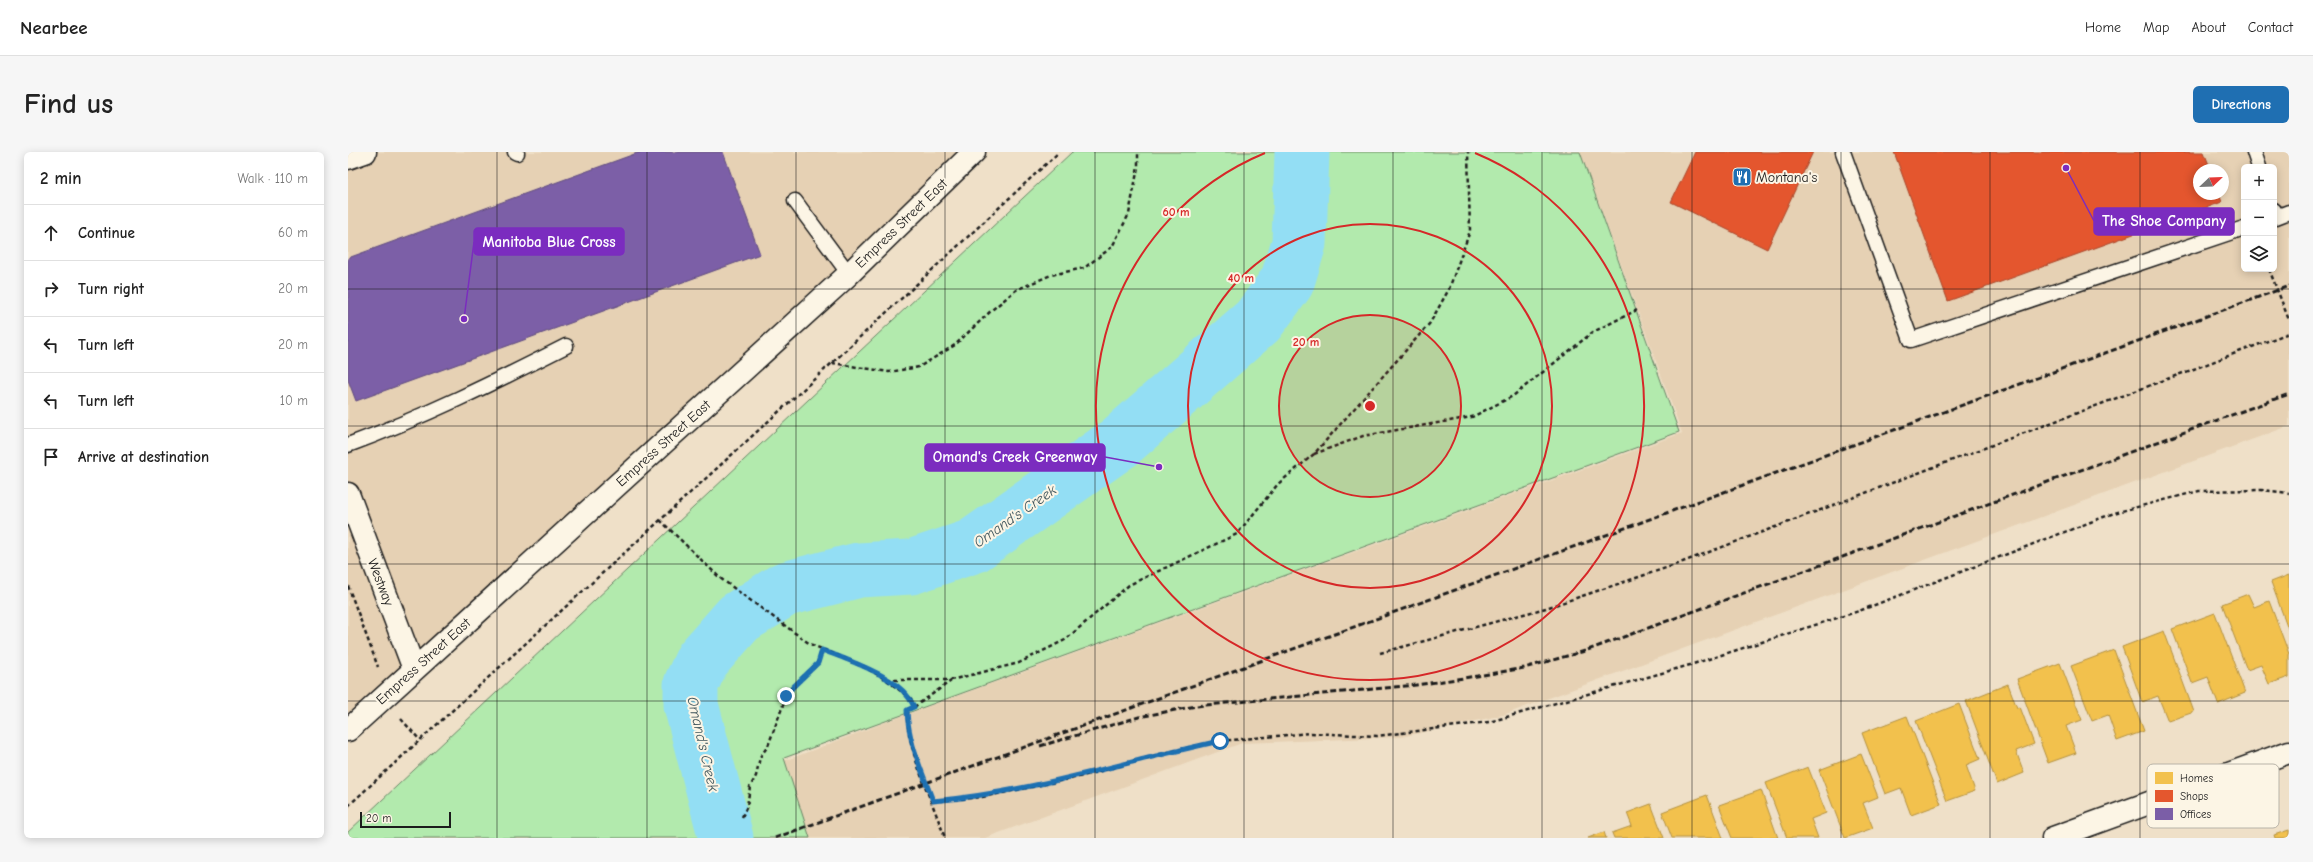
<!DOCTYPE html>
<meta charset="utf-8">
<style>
:root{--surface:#fff;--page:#f6f6f6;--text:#222;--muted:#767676;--line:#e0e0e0;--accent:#1f6fb2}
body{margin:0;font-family:"Comic Neue",sans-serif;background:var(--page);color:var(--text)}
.controls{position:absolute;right:12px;top:12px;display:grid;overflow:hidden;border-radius:6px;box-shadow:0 2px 10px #0003}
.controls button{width:36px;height:36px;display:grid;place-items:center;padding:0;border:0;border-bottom:1px solid var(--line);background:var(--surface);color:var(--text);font:20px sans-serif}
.compass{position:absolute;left:1845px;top:12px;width:36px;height:36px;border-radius:50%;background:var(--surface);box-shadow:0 2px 10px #0003;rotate:67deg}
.scale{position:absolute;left:12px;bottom:10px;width:91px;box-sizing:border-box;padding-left:4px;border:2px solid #1c1c1c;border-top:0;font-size:11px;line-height:14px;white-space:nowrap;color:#1c1c1c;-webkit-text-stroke:3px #fcf5e5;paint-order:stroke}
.stop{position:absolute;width:12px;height:12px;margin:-9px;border:3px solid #1f6fb2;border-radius:50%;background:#fff}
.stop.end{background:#1f6fb2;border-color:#fff;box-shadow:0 1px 4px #0008}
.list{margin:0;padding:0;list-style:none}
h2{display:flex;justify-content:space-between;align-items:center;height:52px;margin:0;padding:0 16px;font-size:17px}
h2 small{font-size:13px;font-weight:400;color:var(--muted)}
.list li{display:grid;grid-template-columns:26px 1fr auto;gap:12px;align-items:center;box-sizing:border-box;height:56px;padding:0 16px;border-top:1px solid var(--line)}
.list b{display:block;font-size:15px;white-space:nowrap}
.list em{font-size:13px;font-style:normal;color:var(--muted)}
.icon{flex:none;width:22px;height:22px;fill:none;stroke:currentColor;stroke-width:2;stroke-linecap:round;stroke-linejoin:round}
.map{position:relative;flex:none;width:1941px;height:686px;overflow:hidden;border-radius:6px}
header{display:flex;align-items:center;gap:24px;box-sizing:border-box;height:56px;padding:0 20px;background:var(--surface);border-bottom:1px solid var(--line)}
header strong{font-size:19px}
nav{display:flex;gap:22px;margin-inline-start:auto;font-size:14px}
.intro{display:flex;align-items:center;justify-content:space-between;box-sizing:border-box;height:96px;padding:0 24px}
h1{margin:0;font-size:28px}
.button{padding:10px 18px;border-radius:6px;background:var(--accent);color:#fff;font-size:14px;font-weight:700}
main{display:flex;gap:24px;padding:0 24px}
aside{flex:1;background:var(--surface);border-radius:6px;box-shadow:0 2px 10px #0003}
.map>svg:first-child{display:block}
.built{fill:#e6d1b4;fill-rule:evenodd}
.green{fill:#b2eaad;stroke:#678364}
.homes{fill:#f2c14e;stroke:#b2903f}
.shops{fill:#e4572e;stroke:#a84529}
.offices{fill:#7b5ea7;stroke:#5e4a7d}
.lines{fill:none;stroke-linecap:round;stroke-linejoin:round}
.river{stroke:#93def4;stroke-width:55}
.service-casing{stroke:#1c1c1c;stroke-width:17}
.minor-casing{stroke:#1c1c1c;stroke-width:25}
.secondary-casing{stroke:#1c1c1c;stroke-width:25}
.path{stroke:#1c1c1c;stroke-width:2.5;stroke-dasharray:4 3;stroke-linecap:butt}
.service{stroke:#fcf5e5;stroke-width:14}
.minor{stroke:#fcf5e5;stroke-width:22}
.secondary{stroke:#fcf5e5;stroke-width:22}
.rail{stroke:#1c1c1c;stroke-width:3;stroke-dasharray:6 3;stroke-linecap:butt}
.route{stroke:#1f6fb2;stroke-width:5}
.grid{fill:none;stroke:#1c1c1c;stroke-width:1;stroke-opacity:0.55}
.ring{fill:none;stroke:#d62828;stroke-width:2}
.labels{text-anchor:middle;stroke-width:4;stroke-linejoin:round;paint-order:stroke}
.poi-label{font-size:14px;fill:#1c1c1c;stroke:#fcf5e5;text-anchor:start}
.street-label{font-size:14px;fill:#1c1c1c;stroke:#fcf5e5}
.water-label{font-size:15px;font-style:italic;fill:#40565d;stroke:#fcf5e5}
.key{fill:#fcf5e5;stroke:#b9b4a9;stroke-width:1}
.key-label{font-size:11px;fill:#1c1c1c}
.centre{fill:#d62828;stroke:#fcf5e5;stroke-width:2}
.ring-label{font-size:12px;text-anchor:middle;font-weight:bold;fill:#d62828;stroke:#fcf5e5;stroke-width:4;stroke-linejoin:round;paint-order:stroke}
.leader{fill:none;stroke:#7b2cbf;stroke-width:1.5}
.callout-dot{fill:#7b2cbf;stroke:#fcf5e5;stroke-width:1.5}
.callout{fill:#7b2cbf;stroke:#7b2cbf;stroke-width:1.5}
.callout-label{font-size:15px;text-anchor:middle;font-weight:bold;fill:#fff}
</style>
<header>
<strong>Nearbee</strong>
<nav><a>Home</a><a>Map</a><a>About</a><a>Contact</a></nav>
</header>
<div class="intro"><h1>Find us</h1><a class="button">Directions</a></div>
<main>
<aside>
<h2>2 min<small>Walk · 110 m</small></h2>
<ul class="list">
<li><svg class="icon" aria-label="ahead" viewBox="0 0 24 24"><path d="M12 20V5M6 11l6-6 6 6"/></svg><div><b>Continue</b></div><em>60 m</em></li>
<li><svg class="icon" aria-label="right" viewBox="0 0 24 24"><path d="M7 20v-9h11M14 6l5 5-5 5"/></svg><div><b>Turn right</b></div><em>20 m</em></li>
<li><svg class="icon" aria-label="left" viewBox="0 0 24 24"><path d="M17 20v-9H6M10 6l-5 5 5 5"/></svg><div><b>Turn left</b></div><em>20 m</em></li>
<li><svg class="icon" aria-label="left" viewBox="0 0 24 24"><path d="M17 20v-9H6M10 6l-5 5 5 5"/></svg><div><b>Turn left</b></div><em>10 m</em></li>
<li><svg class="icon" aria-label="arrive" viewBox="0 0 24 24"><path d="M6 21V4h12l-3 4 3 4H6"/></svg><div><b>Arrive at destination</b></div></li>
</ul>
</aside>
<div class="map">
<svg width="1941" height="686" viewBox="0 0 1941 686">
<rect width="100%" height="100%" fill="#efe0c8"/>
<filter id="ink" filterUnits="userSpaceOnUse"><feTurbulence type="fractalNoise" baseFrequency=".025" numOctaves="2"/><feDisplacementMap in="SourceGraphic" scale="8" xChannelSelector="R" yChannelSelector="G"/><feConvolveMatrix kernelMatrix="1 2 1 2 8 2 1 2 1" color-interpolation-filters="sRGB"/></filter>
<g filter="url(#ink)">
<!-- built -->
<g class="built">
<path d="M17,0H620L0,565V6Z"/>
<path d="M1232,0H1941V274L1155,563L1053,585L894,591L637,686H211L363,632L444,606L554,564L1334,281ZM1896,15H1926V117H1896ZM1851,18H1875V42H1851Z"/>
</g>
<!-- green -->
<path class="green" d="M724,0H1232L1331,280L436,606L462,686H0V680Z"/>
<!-- homes -->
<g class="homes">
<path d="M1941,423V479L1923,430Z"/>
<path d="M1900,442L1906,455L1921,449L1941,502V525L1921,532L1913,513L1899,518L1874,452Z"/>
<path d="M1867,461L1897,541L1870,552L1860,525L1844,531L1824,477Z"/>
<path d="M1816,479L1846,560L1820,569L1810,544L1794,550L1774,495Z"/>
<path d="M1766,498L1796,579L1769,589L1760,563L1744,569L1723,514Z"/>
<path d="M1712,511L1734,568L1718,574L1728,601L1700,611L1669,527Z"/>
<path d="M1660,532L1669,556L1672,555L1686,592L1668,599L1676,621L1649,632L1618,549Z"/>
<path d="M1611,552L1632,607L1618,613L1627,639L1599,649L1568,569Z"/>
<path d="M1559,564L1593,652L1563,663L1553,636L1537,642L1514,581Z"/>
<path d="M1513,602L1530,645L1515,651L1525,676L1497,686L1471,618Z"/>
<path d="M1460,615L1478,661L1463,667L1470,686H1439L1418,631Z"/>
<path d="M1413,638L1430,686H1384L1371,653Z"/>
<path d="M1359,643L1375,686H1324L1314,660Z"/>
<path d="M1303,652L1316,686H1266L1264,681L1284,674L1279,661Z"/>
<path d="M1941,678V686H1927L1926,683Z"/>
<path d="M1256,680L1258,686H1240Z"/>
</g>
<!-- shops -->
<g class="shops">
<path d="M1347,0H1465L1419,97L1323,50Z"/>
<path d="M1546,0H1856L1863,18H1851V42H1871L1874,50L1600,149Z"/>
</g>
<!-- offices -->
<path class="offices" d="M292,0H375L412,102L8,249L0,228V106Z"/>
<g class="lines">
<!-- river -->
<path class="river" d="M378,686L343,553V532L354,508L391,466L437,437L511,418L563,415L625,394L771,291L910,169L939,130L951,91L954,0"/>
<defs>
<g id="service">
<path d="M167,0L169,1"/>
<path d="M1495,0L1563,188L1896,76"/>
<path d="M1906,0L1911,15"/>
<path d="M447,49L501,122"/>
<path d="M1926,58L1928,65L1941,60"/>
<path d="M0,293C76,265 145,231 218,194"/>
</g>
<path id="minor" d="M1705,686L1941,600"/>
<g id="secondary">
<path d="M0,6L17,0"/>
<path d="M0,342L66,517"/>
<path d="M0,578L501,122L626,0"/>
</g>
</defs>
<!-- service casing -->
<use href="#service" class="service-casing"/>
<!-- minor casing -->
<use href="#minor" class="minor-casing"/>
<!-- secondary casing -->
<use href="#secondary" class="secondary-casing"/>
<!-- path -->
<g class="path">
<path d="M1921,117L1941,168"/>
<path d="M484,211L541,220L571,215L607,193L645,157L668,138L703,123L736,116L764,95L781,62L790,15V0"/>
<path d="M966,302L1015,284L1124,265L1165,244L1245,180L1289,158"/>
<path d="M312,368L372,426L462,492L519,516L539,528L563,547L566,555L559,558C560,602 583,645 597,686"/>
<path d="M0,434L30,515"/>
<path d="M1032,501L1198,456L1324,414L1941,181"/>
<path d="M539,528H603L671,511L717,488L781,433L889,382L930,332L966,302L1082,171L1101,137L1122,79L1120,0"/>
<path d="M566,555L603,529"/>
<path d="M53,567L71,587"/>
<path d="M585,649L634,645L730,625L822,600L872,589L962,581L1029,584L1141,570L1342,513L1511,459L1766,361L1851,339L1913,338L1941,341"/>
<path d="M0,654L484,211L711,0"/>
<path d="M394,665L399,654L402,635L408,624L412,605L420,594L438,545L445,535L470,511L474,498"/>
</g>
<!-- service -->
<use href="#service" class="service"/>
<!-- minor -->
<use href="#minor" class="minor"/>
<!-- secondary -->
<use href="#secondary" class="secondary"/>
<!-- rail -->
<g class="rail">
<path d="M692,594L791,565L848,554L1068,533L1129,524L1176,516L1237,499L1941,242"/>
<path d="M427,686L1941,134"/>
</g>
</g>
</g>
<g class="lines" filter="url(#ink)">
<!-- route -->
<path class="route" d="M438,544L445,535L470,511L474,498C502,509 554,525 566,555L559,558C560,590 574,619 585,649C685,640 775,610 872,589"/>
</g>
<!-- grid -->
<path class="grid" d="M149,0V686M299,0V686M448,0V686M597,0V686M747,0V686M896,0V686M1045,0V686M1194,0V686M1344,0V686M1493,0V686M1642,0V686M1792,0V686M0,137H1941M0,274H1941M0,412H1941M0,549H1941"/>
<!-- distance rings -->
<circle cx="1022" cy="254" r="91" fill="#d62828" fill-opacity=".12"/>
<g class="ring">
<circle cx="1022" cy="254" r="91"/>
<circle cx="1022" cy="254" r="182"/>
<path d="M1127 1A274 274 0 1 1 917 1"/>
</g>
<!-- icons -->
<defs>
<symbol id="restaurant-square" viewBox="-11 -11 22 22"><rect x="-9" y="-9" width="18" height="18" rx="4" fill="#1f6fb2" stroke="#fcf5e5"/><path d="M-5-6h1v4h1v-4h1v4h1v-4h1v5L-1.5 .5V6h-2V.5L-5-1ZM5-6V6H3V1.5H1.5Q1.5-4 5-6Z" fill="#fff"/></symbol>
</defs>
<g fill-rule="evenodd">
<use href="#restaurant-square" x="1383" y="14" width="22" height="22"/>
</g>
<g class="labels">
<!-- poi labels -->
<g class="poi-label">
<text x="1408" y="30">Montana's</text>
</g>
<!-- street labels -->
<g class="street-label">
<text transform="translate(553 71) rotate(-44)" y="5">Empress Street East</text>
<text transform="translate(315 291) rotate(-42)" y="5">Empress Street East</text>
<text transform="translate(33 430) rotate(69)" y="5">Westway</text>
<text transform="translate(75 509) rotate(-42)" y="5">Empress Street East</text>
</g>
<!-- water labels -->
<g class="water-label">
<text transform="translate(667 364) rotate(-35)" y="5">Omand's Creek</text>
<text transform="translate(355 592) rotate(77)" y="5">Omand's Creek</text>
</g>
</g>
<!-- legend -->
<rect x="1799" y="612" width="132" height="64" rx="6" class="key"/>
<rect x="1807" y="620" width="18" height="12" fill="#f2c14e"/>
<rect x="1807" y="638" width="18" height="12" fill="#e4572e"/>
<rect x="1807" y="656" width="18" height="12" fill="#7b5ea7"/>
<g class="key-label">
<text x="1832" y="630">Homes</text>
<text x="1832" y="648">Shops</text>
<text x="1832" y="666">Offices</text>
</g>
<circle cx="1022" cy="254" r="6" class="centre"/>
<g class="ring-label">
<text x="828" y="64">60 m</text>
<text x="893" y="130">40 m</text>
<text x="958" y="194">20 m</text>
</g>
<!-- callouts -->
<path class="leader" d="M1718 16L1746 69M116 167L126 90M811 315L757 305"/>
<g class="callout-dot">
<circle cx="1718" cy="16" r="4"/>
<circle cx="116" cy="167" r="4"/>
<circle cx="811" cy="315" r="4"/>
</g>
<g class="callout">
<rect x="1746" y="56" width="140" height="27" rx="4"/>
<rect x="126" y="76" width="150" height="27" rx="4"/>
<rect x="577" y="292" width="180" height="27" rx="4"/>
</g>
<g class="callout-label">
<text x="1816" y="74">The Shoe Company</text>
<text x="201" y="95">Manitoba Blue Cross</text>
<text x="667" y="310">Omand's Creek Greenway</text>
</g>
</svg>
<div class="controls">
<button>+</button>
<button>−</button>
<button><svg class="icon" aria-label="layers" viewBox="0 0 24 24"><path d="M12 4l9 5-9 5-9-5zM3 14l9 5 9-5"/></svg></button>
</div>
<svg class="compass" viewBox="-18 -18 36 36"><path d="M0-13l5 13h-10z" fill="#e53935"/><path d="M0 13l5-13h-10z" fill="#767676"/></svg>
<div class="scale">20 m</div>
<div class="stop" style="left:872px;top:589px"></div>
<div class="stop end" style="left:438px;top:544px"></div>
</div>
</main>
